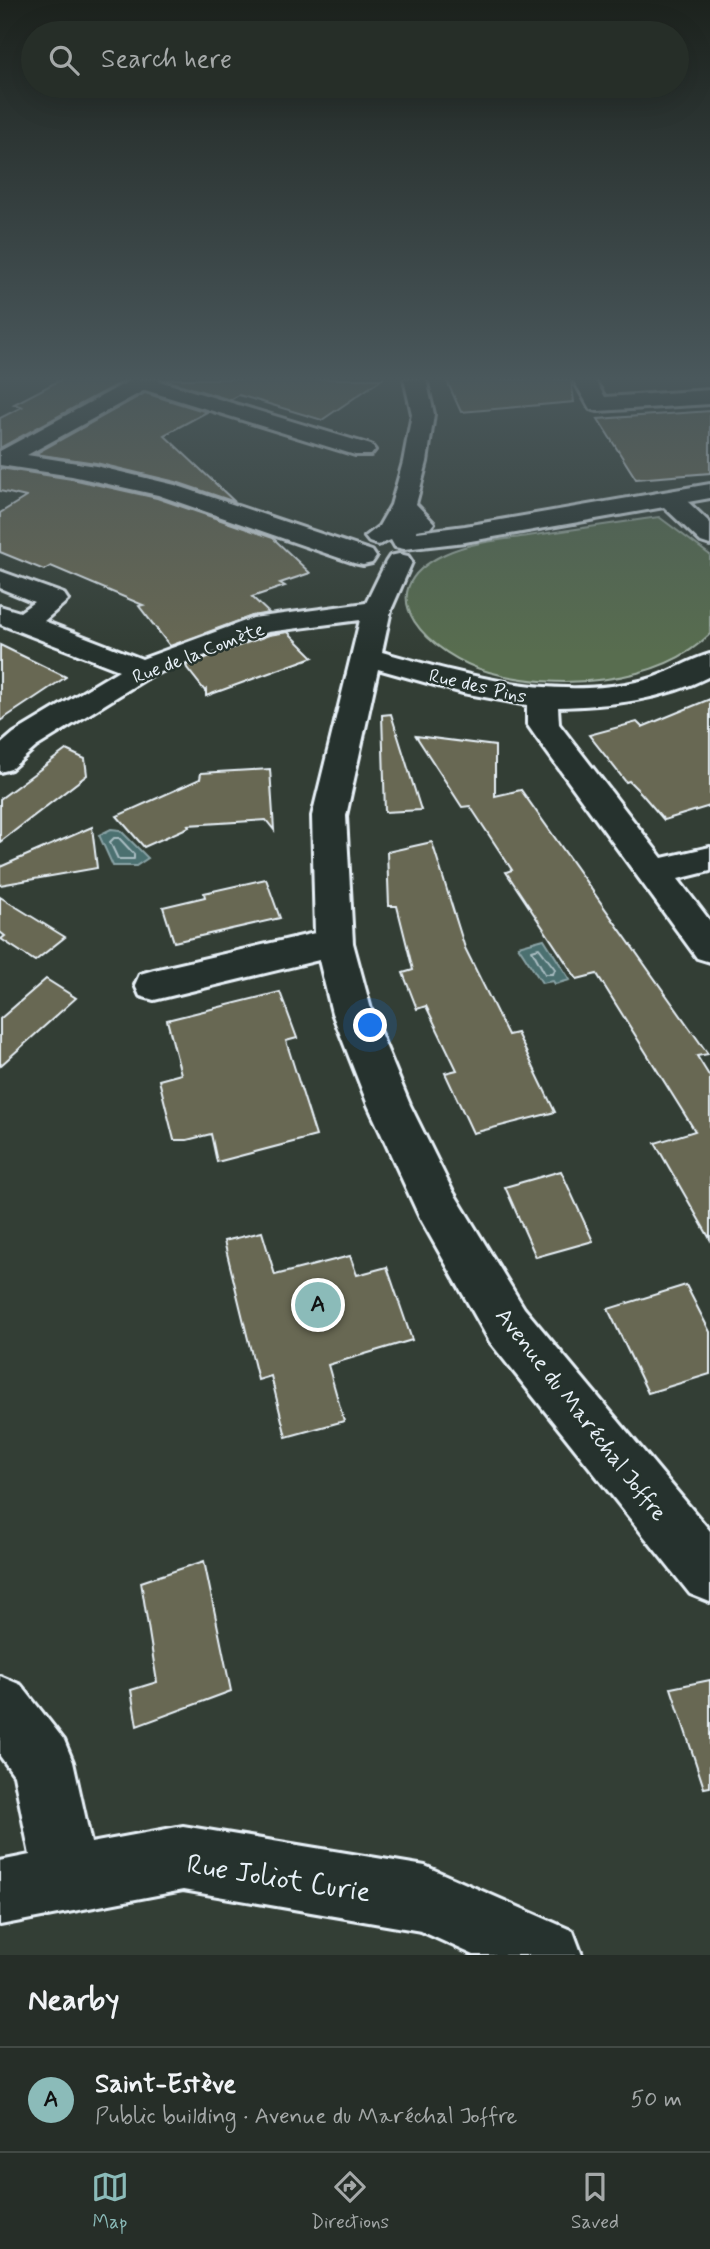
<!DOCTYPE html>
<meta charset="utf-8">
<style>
:root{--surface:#262e28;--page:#2e3630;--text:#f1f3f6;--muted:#a4a8a8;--line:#424a45;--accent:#8bbbb9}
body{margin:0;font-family:Mynerve,sans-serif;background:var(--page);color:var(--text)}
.you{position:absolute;left:371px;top:1026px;width:24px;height:24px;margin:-18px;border:5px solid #fff;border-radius:50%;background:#1a73e8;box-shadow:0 0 0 10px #1a73e833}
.badge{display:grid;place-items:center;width:46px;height:46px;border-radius:50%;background:var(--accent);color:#111;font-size:23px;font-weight:700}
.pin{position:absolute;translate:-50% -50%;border:4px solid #fff;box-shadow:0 2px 7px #0006}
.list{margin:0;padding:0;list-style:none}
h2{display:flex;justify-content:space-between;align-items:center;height:91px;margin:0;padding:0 28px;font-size:30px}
h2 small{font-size:23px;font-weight:400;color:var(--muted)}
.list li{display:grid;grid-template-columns:46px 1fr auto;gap:21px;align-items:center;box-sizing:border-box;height:105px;padding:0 28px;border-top:2px solid var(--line)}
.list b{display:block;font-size:26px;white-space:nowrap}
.list p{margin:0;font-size:23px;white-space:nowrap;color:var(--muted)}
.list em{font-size:23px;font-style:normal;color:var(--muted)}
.icon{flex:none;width:38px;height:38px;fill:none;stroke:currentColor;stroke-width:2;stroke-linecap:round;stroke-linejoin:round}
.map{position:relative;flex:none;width:710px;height:1955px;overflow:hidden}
.search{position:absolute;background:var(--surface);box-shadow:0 7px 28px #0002;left:21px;right:21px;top:21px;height:77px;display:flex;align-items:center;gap:18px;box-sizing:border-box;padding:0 24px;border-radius:38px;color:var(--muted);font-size:26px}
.sheet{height:196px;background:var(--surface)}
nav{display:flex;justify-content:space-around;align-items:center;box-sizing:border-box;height:98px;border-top:2px solid var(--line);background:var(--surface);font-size:19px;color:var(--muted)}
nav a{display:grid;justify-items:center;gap:4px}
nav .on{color:var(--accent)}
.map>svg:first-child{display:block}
.green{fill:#586d50;stroke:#a0afa4;stroke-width:2}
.water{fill:#4b6f70;stroke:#8aa3a6;stroke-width:2}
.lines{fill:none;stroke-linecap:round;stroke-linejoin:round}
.shore{stroke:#a9bdc2;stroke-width:2}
.building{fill:#686853;stroke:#e8f1f8;stroke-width:2}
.minor-casing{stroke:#e8f1f8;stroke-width:6}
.minor{fill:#26332d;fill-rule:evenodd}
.labels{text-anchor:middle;stroke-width:5;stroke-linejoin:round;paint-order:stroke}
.far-street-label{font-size:19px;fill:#e8f1f8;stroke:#26332d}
.street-label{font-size:23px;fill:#e8f1f8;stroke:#26332d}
.near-street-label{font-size:28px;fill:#e8f1f8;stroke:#26332d}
</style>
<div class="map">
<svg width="710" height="1955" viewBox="0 0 710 1955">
<rect width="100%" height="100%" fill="#333e35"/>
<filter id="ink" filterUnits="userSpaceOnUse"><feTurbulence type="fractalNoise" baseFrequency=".0143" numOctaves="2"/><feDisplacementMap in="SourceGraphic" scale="14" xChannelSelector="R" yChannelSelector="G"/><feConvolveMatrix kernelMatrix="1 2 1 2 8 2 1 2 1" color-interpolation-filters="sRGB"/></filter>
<g filter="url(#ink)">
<!-- green -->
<path class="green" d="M659,517L710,555V634C659,685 555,691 489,672C433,656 361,593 445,554C470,542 500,540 528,536C571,530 615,523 659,517Z"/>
<!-- water -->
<g class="water">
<path d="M111,829L120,830L148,858L136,866H113L99,835Z"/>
<path d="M544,939L570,980L555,984L553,981L542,983L518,946Z"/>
</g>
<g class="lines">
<!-- shore -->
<g class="shore">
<path d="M114,838H119L134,854V859H118L110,842Z"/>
<path d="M539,948L555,969L553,974H545L532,950Z"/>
</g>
</g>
<!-- building -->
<g class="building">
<path d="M62,379H127L0,448V418L22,407L14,404Z"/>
<path d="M162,379H382L322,420L239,395L230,400Z"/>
<path d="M446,379H571L574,402L461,412Z"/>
<path d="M145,393L207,412L164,435L235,502L176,482L96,463L35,454Z"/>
<path d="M710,411V473L636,479L598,419Z"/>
<path d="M0,468L72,479L157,498L273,538L310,573L280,583L285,586L252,597L269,613L252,616L170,646L139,606L143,605L51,566L44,570L0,552V513L26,497L0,491Z"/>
<path d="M288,632L313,657L206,696V690L205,691L187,668L186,665L269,635Z"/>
<path d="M0,645L66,677L0,721Z"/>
<path d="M710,699V806L664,820L641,793L629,781L626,782L589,735L637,722L642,727Z"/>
<path d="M391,714L421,810L385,812L382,715Z"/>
<path d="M416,736L495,746V796L521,790L708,1054L697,1056L710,1077V1239L655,1143L695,1131L597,974L577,979L506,872L512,870L470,806L462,807Z"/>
<path d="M66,750L85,759L87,775L0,842V799Z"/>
<path d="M270,769L274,830L266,820L188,825L189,827L144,847L117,816L200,779L201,773Z"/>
<path d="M92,827L97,868L0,885V867Z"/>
<path d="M432,842L465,948L508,1035L517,1033L555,1112L473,1133L445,1073L457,1070L426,1006L417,1009L403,973L413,970L397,906H389L387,852Z"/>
<path d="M266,879L280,918L174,942L163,907L205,897L204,893Z"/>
<path d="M0,897L65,937L35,961L1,939L5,936L0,932Z"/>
<path d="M46,979L76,998L0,1066V1019Z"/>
<path d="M280,992L297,1038L286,1041L316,1136L217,1162L211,1134L187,1140H174L159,1080L181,1074L167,1020Z"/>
<path d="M561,1171L593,1241L536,1257L505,1187Z"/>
<path d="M262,1232L275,1275L350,1256L357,1275L387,1267L412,1340L328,1365L344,1421L286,1437L271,1376L258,1380L224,1241Z"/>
<path d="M686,1285L710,1332V1374L648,1393L608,1309Z"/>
<path d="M204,1561L231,1691L137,1726L131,1690L157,1682L141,1582Z"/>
<path d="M710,1680V1787L704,1788L671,1688Z"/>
</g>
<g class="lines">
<defs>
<g id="minor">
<path d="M133,379H160L159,381L371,445L375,450L371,455H355L145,390L27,455L96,466L175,485L372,551L376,557L372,563L363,565L354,563L158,495L72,476L0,465V451Z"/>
<path d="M404,379H426L434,414L427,462L416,504L434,523L430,528L416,530L417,532L465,526L710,484V498L688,502L710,523V545L701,542L664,507L465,542L404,549L395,547L391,540L378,545L369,542L365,537L379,526L391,505L403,462L412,414Z"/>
<path d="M573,379H594L605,397L710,390V404L598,411L590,409Z"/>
<path d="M399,554L408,556L412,562L391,610L382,652C468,676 556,702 645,680C668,674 688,660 710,654V676C663,700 610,706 558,707L559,724L662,858L710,847V871L678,879L710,921V962L697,958L536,737L527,724V705L463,693L378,669L346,816L353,943L372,1013L410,1105L452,1190L524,1308L710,1531V1602L690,1594L490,1342L420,1218L368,1105L332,1013L319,960L154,1000L140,996L135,985L140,974L154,970L315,933L312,816L360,620L268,632L152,675L36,747L11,769L0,772V745L14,733L119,670L0,624V606L20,612L34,602L0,588V571L64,594L68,600L44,621L142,659L253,618L366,603L386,562L390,556Z"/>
<path d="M0,1676L21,1685L64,1740L73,1762L91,1843L183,1826L425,1866L573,1931L582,1955H474L421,1931L183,1890L0,1925V1861L30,1855L14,1775L0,1756Z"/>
</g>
</defs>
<!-- minor casing -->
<use href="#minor" class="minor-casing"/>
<!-- minor -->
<use href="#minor" class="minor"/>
</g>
</g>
<!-- sky -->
<linearGradient id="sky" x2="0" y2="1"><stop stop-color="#1c221d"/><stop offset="0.58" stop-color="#4a585c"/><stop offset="1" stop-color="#4a585c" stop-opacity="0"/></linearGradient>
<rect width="710" height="653" fill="url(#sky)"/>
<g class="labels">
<!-- far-street labels -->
<g class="far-street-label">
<text transform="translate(198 652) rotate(-21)" y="7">Rue de la Comète</text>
<text transform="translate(478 685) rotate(13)" y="7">Rue des Pins</text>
</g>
<!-- street labels -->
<g class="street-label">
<text transform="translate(582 1414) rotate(52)" y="8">Avenue du Maréchal Joffre</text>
</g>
<!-- near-street labels -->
<g class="near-street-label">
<text transform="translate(279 1877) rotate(9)" y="10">Rue Joliot Curie</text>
</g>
</g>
</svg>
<div class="you"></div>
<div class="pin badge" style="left:318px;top:1305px">A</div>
<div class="search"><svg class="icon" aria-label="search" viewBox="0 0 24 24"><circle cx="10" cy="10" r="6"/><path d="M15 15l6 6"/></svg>Search here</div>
</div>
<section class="sheet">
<h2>Nearby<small></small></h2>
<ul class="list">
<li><span class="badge">A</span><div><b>Saint-Estève</b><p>Public building · Avenue du Maréchal Joffre</p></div><em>50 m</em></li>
</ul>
</section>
<nav>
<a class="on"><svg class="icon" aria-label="map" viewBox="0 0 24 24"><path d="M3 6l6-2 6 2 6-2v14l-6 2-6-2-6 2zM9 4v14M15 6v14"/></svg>Map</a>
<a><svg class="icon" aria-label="directions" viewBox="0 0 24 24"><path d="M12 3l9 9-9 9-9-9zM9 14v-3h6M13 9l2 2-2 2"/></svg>Directions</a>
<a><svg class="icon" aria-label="saved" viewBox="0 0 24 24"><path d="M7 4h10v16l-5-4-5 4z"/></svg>Saved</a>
</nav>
